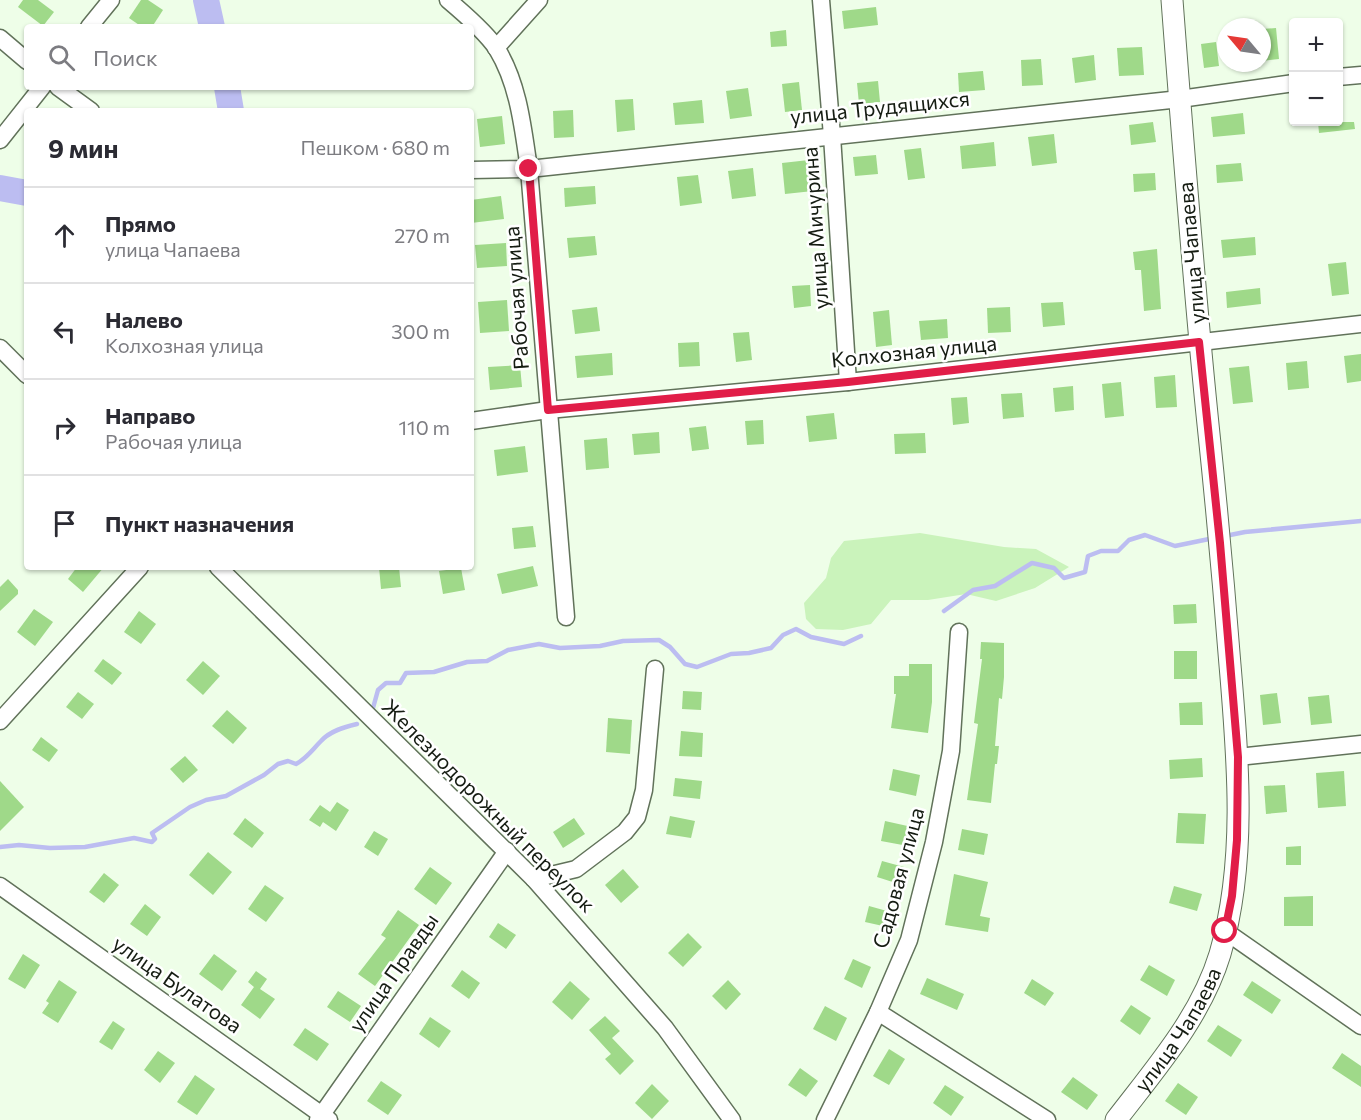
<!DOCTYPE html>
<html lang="ru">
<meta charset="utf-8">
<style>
:root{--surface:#fff;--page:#f2f2f3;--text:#2b2b33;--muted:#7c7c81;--line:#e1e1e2}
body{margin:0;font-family:Commissioner,sans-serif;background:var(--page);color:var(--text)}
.controls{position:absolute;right:18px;top:18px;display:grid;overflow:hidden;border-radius:6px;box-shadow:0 2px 4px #0004}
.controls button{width:54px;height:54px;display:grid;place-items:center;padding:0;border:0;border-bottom:2px solid var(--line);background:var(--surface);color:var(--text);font:30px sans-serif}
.compass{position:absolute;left:1217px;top:18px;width:54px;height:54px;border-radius:50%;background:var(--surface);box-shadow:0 2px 4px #0004;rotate:299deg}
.stop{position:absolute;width:18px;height:18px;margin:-14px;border:4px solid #e11d48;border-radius:50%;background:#fff}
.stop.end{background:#e11d48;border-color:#fff;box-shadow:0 2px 6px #0008}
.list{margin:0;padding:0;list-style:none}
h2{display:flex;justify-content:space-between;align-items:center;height:78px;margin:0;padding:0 24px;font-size:26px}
h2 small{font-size:20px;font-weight:400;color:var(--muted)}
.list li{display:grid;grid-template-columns:39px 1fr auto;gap:18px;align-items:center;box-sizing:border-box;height:96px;padding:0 24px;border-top:2px solid var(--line)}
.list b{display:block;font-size:22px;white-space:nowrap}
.list p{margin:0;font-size:20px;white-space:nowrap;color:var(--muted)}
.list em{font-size:20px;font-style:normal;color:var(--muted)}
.icon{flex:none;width:33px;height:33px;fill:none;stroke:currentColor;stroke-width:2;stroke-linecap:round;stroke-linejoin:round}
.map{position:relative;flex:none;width:1361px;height:1120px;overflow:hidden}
.search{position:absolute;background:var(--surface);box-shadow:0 2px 4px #0004;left:24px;top:24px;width:450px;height:66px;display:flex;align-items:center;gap:15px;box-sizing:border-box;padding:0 21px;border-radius:6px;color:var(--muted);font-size:22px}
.panel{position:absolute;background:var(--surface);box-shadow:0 2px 4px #0004;left:24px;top:108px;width:450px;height:462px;border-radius:6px}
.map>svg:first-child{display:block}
.green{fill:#caf3bb}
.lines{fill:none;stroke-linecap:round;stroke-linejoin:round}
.stream{stroke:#bcbdf1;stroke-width:4.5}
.river{stroke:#bcbdf1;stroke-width:26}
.building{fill:#9fd989}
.minor-casing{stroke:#61725a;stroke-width:19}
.tertiary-casing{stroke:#61725a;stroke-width:23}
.minor{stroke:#fff;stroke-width:16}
.tertiary{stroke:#fff;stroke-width:21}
.route{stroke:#e11d48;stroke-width:8}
.labels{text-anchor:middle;stroke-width:5;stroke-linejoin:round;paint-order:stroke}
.street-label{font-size:21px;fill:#151c12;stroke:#fff}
</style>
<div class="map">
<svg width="1361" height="1120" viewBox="0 0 1361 1120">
<rect width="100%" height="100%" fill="#eefee8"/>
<!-- green -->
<path class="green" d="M920,533L1004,547L1036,549L1069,567L1035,588L996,601L966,594L928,600H891L871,624L843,630L816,629L806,619L804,603L826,578L831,558L844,541Z"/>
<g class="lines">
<!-- stream -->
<g class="stream">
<path d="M1225,536L1245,532L1361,521"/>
<path d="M944,611L973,590L995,586L1032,563L1054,568L1064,578L1085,572L1088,556L1101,551H1118L1129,540L1145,535L1175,546L1214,538"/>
<path d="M373,708L378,690L386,683H400L406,673L434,672L467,662L487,661L508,650L539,644L560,648L600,646L623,641L659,640L670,647L685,664L697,667L731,654L749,653L771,648L783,635L796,629L811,637L844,644L861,636"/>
<path d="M0,847L19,845L50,848L85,847L134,838L152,842L155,839L152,833L190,807L206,800L226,796L264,775L278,764L288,761L296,764C307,758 312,750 321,741C330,731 344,727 357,724"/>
</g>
<!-- river -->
<g class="river">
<path d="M206,0L212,27"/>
<path d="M227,87L231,111"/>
<path d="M0,188L27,193"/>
</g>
</g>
<!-- building -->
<g class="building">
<path d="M23,0H38L54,12L43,26L18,7Z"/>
<path d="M141,0H148L163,10L152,27H142L129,18Z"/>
<path d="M876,7L878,25L844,29L842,11Z"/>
<path d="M1276,28L1279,59L1262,61V29Z"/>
<path d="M786,30L787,46L771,47L770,32Z"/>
<path d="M1216,42L1219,66L1204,68L1201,44Z"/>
<path d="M1142,47L1144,75L1119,76L1117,48Z"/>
<path d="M1094,55L1096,80L1075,83L1072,58Z"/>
<path d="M1041,59L1043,85L1022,86L1021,60Z"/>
<path d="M983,71L985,90L959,92L958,73Z"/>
<path d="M878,81L880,102L859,104L857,83Z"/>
<path d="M799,82L802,110L785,112L782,84Z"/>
<path d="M748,88L752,116L730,119L726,91Z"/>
<path d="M633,99L635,130L617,132L615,100Z"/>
<path d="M702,100L704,123L675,125L673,103Z"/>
<path d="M573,110L574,137L554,138L553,111Z"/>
<path d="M1243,113L1245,134L1213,137L1211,117Z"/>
<path d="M502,116L505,144L480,147L477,119Z"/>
<path d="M1153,122L1156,142L1131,145L1129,125Z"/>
<path d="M1318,122H1354L1355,129L1319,133Z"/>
<path d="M1054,134L1057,163L1032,166L1028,137Z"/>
<path d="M994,142L996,166L962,169L960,146Z"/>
<path d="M921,148L925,178L908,180L904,150Z"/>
<path d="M876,155L878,174L855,176L853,157Z"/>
<path d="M809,160L813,191L785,194L782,163Z"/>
<path d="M1241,163L1243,181L1217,183L1216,165Z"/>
<path d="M753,168L756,196L732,199L728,171Z"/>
<path d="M1155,173L1156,190L1134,192L1133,174Z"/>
<path d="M698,175L702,203L680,206L677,177Z"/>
<path d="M595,186L596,204L565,207L564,188Z"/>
<path d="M501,196L504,219L471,223V200Z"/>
<path d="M595,236L597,255L569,258L567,238Z"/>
<path d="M1255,237L1256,255L1223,258L1221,240Z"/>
<path d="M506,243L507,266L477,268L475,245Z"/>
<path d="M1157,249L1161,309L1144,311L1141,270H1135L1133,252Z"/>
<path d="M1346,262L1349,294L1332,296L1328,264Z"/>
<path d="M810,285L811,306L794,308L792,286Z"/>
<path d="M1260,288L1261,304L1227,308L1226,292Z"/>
<path d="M507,300L509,331L480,333L478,302Z"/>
<path d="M1063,302L1065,325L1043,327L1041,303Z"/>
<path d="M597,307L600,331L575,334L572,310Z"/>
<path d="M1010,307L1011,332L988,333L987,308Z"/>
<path d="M889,310L892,345L876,347L873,312Z"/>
<path d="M947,319L948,338L921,340L919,321Z"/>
<path d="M749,332L752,360L736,362L733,333Z"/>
<path d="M699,342L700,366L679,367L678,343Z"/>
<path d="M612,353L613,375L577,378L575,356Z"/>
<path d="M1361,354V381L1347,383L1344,356Z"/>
<path d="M1307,361L1309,388L1288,390L1286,363Z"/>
<path d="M520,365L522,387L490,390L488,367Z"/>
<path d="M1249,366L1253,402L1233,404L1229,368Z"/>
<path d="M1175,375L1177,407L1156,408L1154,377Z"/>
<path d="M1121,382L1124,416L1105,418L1102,384Z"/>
<path d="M1073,386L1074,410L1055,412L1053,388Z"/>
<path d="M1022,393L1024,417L1003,419L1001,394Z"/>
<path d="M967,397L969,423L953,425L951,398Z"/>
<path d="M834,413L837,439L809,442L806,416Z"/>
<path d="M763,420L764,444L747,445L745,421Z"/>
<path d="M706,426L709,449L692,451L689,428Z"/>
<path d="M659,432L660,453L634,455L632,434Z"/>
<path d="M925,433L926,453L895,454L894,434Z"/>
<path d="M607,438L609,468L586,470L584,440Z"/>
<path d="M525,446L528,472L497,476L494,450Z"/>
<path d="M533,526L536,547L514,549L512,528Z"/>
<path d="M533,566L538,586L502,594L497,574Z"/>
<path d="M77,567H104L83,592L68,579Z"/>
<path d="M379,567H399L401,587L381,589Z"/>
<path d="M461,568L465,590L443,594L439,571Z"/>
<path d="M8,579L18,590V594L0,611V587Z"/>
<path d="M1196,604L1197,623L1174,624L1173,605Z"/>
<path d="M34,609L53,622L35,646L17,632Z"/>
<path d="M139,611L156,624L141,644L124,632Z"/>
<path d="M981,642L1004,643V677L1002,699L999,698L995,746H999L997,764H995L991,803L967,800L978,724L974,723L982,659H980Z"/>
<rect x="1174" y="651" width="23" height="28"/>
<path d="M103,659L122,673L112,685L94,671Z"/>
<path d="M203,661L220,676L203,695L186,680Z"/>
<path d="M909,664H932V702L928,733L891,728L896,694H894V676H909Z"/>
<path d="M683,691L702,692L701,710L682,709Z"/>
<path d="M78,692L94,704L82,719L66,707Z"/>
<path d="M1277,693L1281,723L1263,725L1260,695Z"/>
<path d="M1329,695L1332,723L1311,725L1308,697Z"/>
<path d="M1202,702L1203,725H1180L1179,703Z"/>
<path d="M227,710L247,728L233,744L212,726Z"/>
<path d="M608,718L632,720L630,754L606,752Z"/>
<path d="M681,731L703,733L702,757L679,756Z"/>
<path d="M41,737L58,750L49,762L32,750Z"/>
<path d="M185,756L198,770L183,783L170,769Z"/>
<path d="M1202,758L1203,777L1170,779L1169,760Z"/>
<path d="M893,769L920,775L916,796L889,790Z"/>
<path d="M1344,771L1346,806L1318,808L1316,773Z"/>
<path d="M675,778L702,781L700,799L673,796Z"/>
<path d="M0,781L24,807L0,831Z"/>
<path d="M1285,785L1287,812L1266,814L1264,786Z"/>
<path d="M337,802L349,810L336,831L323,822L320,827L309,820L320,805L330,812Z"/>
<path d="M1178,813L1206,814L1204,844L1176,843Z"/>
<path d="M670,816L695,821L691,838L666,834Z"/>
<path d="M245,818L264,833L252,848L233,834Z"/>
<path d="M574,818L585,834L563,848L553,832Z"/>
<path d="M885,821L912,827L908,846L881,841Z"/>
<path d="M962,829L988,834L984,855L958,850Z"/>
<path d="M374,831L388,839L378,856L364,847Z"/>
<path d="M1301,846V865H1286V847Z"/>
<path d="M208,852L232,872L213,895L189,875Z"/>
<path d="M882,861L904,867L899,884L877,877Z"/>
<path d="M430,867L452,883L436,905L414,889Z"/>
<path d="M623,869L639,887L621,903L605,885Z"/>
<path d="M104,873L119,885L104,903L89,892Z"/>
<path d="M954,874L988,882L980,916L990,918L988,932L945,925Z"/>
<path d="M265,885L284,898L266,922L248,909Z"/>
<path d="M1174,886L1202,894L1197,911L1169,903Z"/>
<path d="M1313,896V926H1284V897Z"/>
<path d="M145,904L161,917L147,936L130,924Z"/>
<path d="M869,906L887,911L883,926L865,922Z"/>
<path d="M398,910L419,925L375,986L358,974L386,938L381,935Z"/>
<path d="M498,923L516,935L506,949L489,937Z"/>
<path d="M688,933L702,947L683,967L668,953Z"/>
<path d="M23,954L40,965L25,989L8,979Z"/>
<path d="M214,954L237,971L222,991L199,974Z"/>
<path d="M853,959L871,967L862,988L844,979Z"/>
<path d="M1149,965L1175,980L1167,996L1140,980Z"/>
<path d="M462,970L480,983L469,999L451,986Z"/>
<path d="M256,971L267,979L260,989L275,999L260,1019L241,1005L254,987L248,982Z"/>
<path d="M927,978L964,994L957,1010L920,994Z"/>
<path d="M1032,979L1054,993L1045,1006L1024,993Z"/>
<path d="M59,980L77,992L58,1023L42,1013L49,1003L46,1001Z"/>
<path d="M728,980L741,994L726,1010L712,996Z"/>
<path d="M570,981L590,999L572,1020L552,1002Z"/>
<path d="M1252,981L1281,1000L1272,1014L1243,995Z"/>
<path d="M338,991L361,1006L350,1022L327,1007Z"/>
<path d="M1131,1005L1151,1018L1140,1035L1120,1021Z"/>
<path d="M825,1006L847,1018L836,1041L813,1029Z"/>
<path d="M605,1016L620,1031L612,1038L634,1061L620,1075L605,1059L611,1054L589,1030Z"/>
<path d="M430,1017L451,1031L439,1048L419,1034Z"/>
<path d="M113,1021L125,1029L112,1050L99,1042Z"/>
<path d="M1218,1025L1242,1040L1231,1057L1207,1041Z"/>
<path d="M305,1028L329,1044L317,1061L293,1045Z"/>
<path d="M889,1049L905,1059L889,1085L873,1076Z"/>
<path d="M158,1051L175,1063L160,1083L144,1070Z"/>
<path d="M1342,1053L1361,1066V1087L1332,1068Z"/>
<path d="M800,1068L818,1081L806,1097L788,1085Z"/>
<path d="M195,1075L215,1089L197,1115L177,1102Z"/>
<path d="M1073,1077L1098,1095L1087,1110L1061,1092Z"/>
<path d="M381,1081L402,1095L388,1115L367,1101Z"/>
<path d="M1178,1083L1198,1097L1186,1115L1165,1101Z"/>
<path d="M652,1084L669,1101L652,1119L635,1103Z"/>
<path d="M945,1085L964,1097L951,1116L933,1103Z"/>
</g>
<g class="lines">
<defs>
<g id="minor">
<path d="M448,0C461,11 488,35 497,49C519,85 523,129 529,169L566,617"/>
<path d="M821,0L832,136L848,382"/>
<path d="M89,27L111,0"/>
<path d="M0,38L27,61"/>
<path d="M496,48L539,0"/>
<path d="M1338,77L1361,75"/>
<path d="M58,87L91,111"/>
<path d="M0,140L42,87"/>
<path d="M471,170L529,169L1180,99L1294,83"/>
<path d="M0,348L27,375"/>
<path d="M471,421L548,410L848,382L1361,324"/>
<path d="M218,567L534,879L665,1028L732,1120"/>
<path d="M0,721L140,567"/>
<path d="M1238,757L1361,744"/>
<path d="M534,879L576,869L625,832L637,817L644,790L655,669"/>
<path d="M0,886L329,1120"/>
<path d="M1225,931L1361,1026"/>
<path d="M878,1012L1047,1120"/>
<path d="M318,1120L507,851"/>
<path d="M825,1120L878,1012L909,940L934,842L951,751L959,632"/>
</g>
<g id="tertiary">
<path id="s1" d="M1116,1120C1155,1069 1201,1017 1220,954C1247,861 1238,760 1230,665C1224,588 1217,511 1209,434C1194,290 1183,145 1172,0"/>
</g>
</defs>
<!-- minor casing -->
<use href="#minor" class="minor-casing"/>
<!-- tertiary casing -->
<use href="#tertiary" class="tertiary-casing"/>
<!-- minor -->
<use href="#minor" class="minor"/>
<!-- tertiary -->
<use href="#tertiary" class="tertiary"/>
</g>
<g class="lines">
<!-- route -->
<path class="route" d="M529,169L548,410L848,382L1199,342L1220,543L1238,757L1237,840L1232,896L1225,931"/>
</g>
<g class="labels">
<!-- street labels -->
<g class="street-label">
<text transform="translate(880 108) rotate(-6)" y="7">улица Трудящихся</text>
<text transform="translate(816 228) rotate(-94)" y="7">улица Мичурина</text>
<text transform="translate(1192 253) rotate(-95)" y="7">улица Чапаева</text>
<text transform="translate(517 298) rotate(-94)" y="7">Рабочая улица</text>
<text transform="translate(914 352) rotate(-6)" y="7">Колхозная улица</text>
<text transform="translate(488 806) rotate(45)" y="7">Железнодорожный переулок</text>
<text transform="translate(899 878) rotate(-75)" y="7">Садовая улица</text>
<text transform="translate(394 973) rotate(-55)" y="7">улица Правды</text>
<text transform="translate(177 985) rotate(35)" y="7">улица Булатова</text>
<text dy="7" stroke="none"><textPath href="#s1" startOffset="110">улица Чапаева</textPath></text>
</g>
</g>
</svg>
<div class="controls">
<button>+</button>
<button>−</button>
</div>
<svg class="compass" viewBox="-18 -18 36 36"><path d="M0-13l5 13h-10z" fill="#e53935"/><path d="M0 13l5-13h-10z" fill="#7c7c81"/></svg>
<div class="stop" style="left:1225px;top:931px"></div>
<div class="stop end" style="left:529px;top:169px"></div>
<div class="search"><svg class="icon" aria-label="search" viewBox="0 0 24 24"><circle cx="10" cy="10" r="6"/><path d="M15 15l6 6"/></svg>Поиск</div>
<section class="panel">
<h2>9 мин<small>Пешком · 680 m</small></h2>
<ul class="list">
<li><svg class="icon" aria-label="ahead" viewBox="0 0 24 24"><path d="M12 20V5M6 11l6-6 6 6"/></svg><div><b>Прямо</b><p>улица Чапаева</p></div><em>270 m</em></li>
<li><svg class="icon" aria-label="left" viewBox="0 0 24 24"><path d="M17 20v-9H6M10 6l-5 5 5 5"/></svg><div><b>Налево</b><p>Колхозная улица</p></div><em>300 m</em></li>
<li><svg class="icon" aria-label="right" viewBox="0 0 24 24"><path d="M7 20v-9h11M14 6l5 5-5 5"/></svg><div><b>Направо</b><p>Рабочая улица</p></div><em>110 m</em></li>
<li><svg class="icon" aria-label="arrive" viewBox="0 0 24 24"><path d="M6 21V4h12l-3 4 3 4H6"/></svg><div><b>Пункт назначения</b></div></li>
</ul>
</section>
</div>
